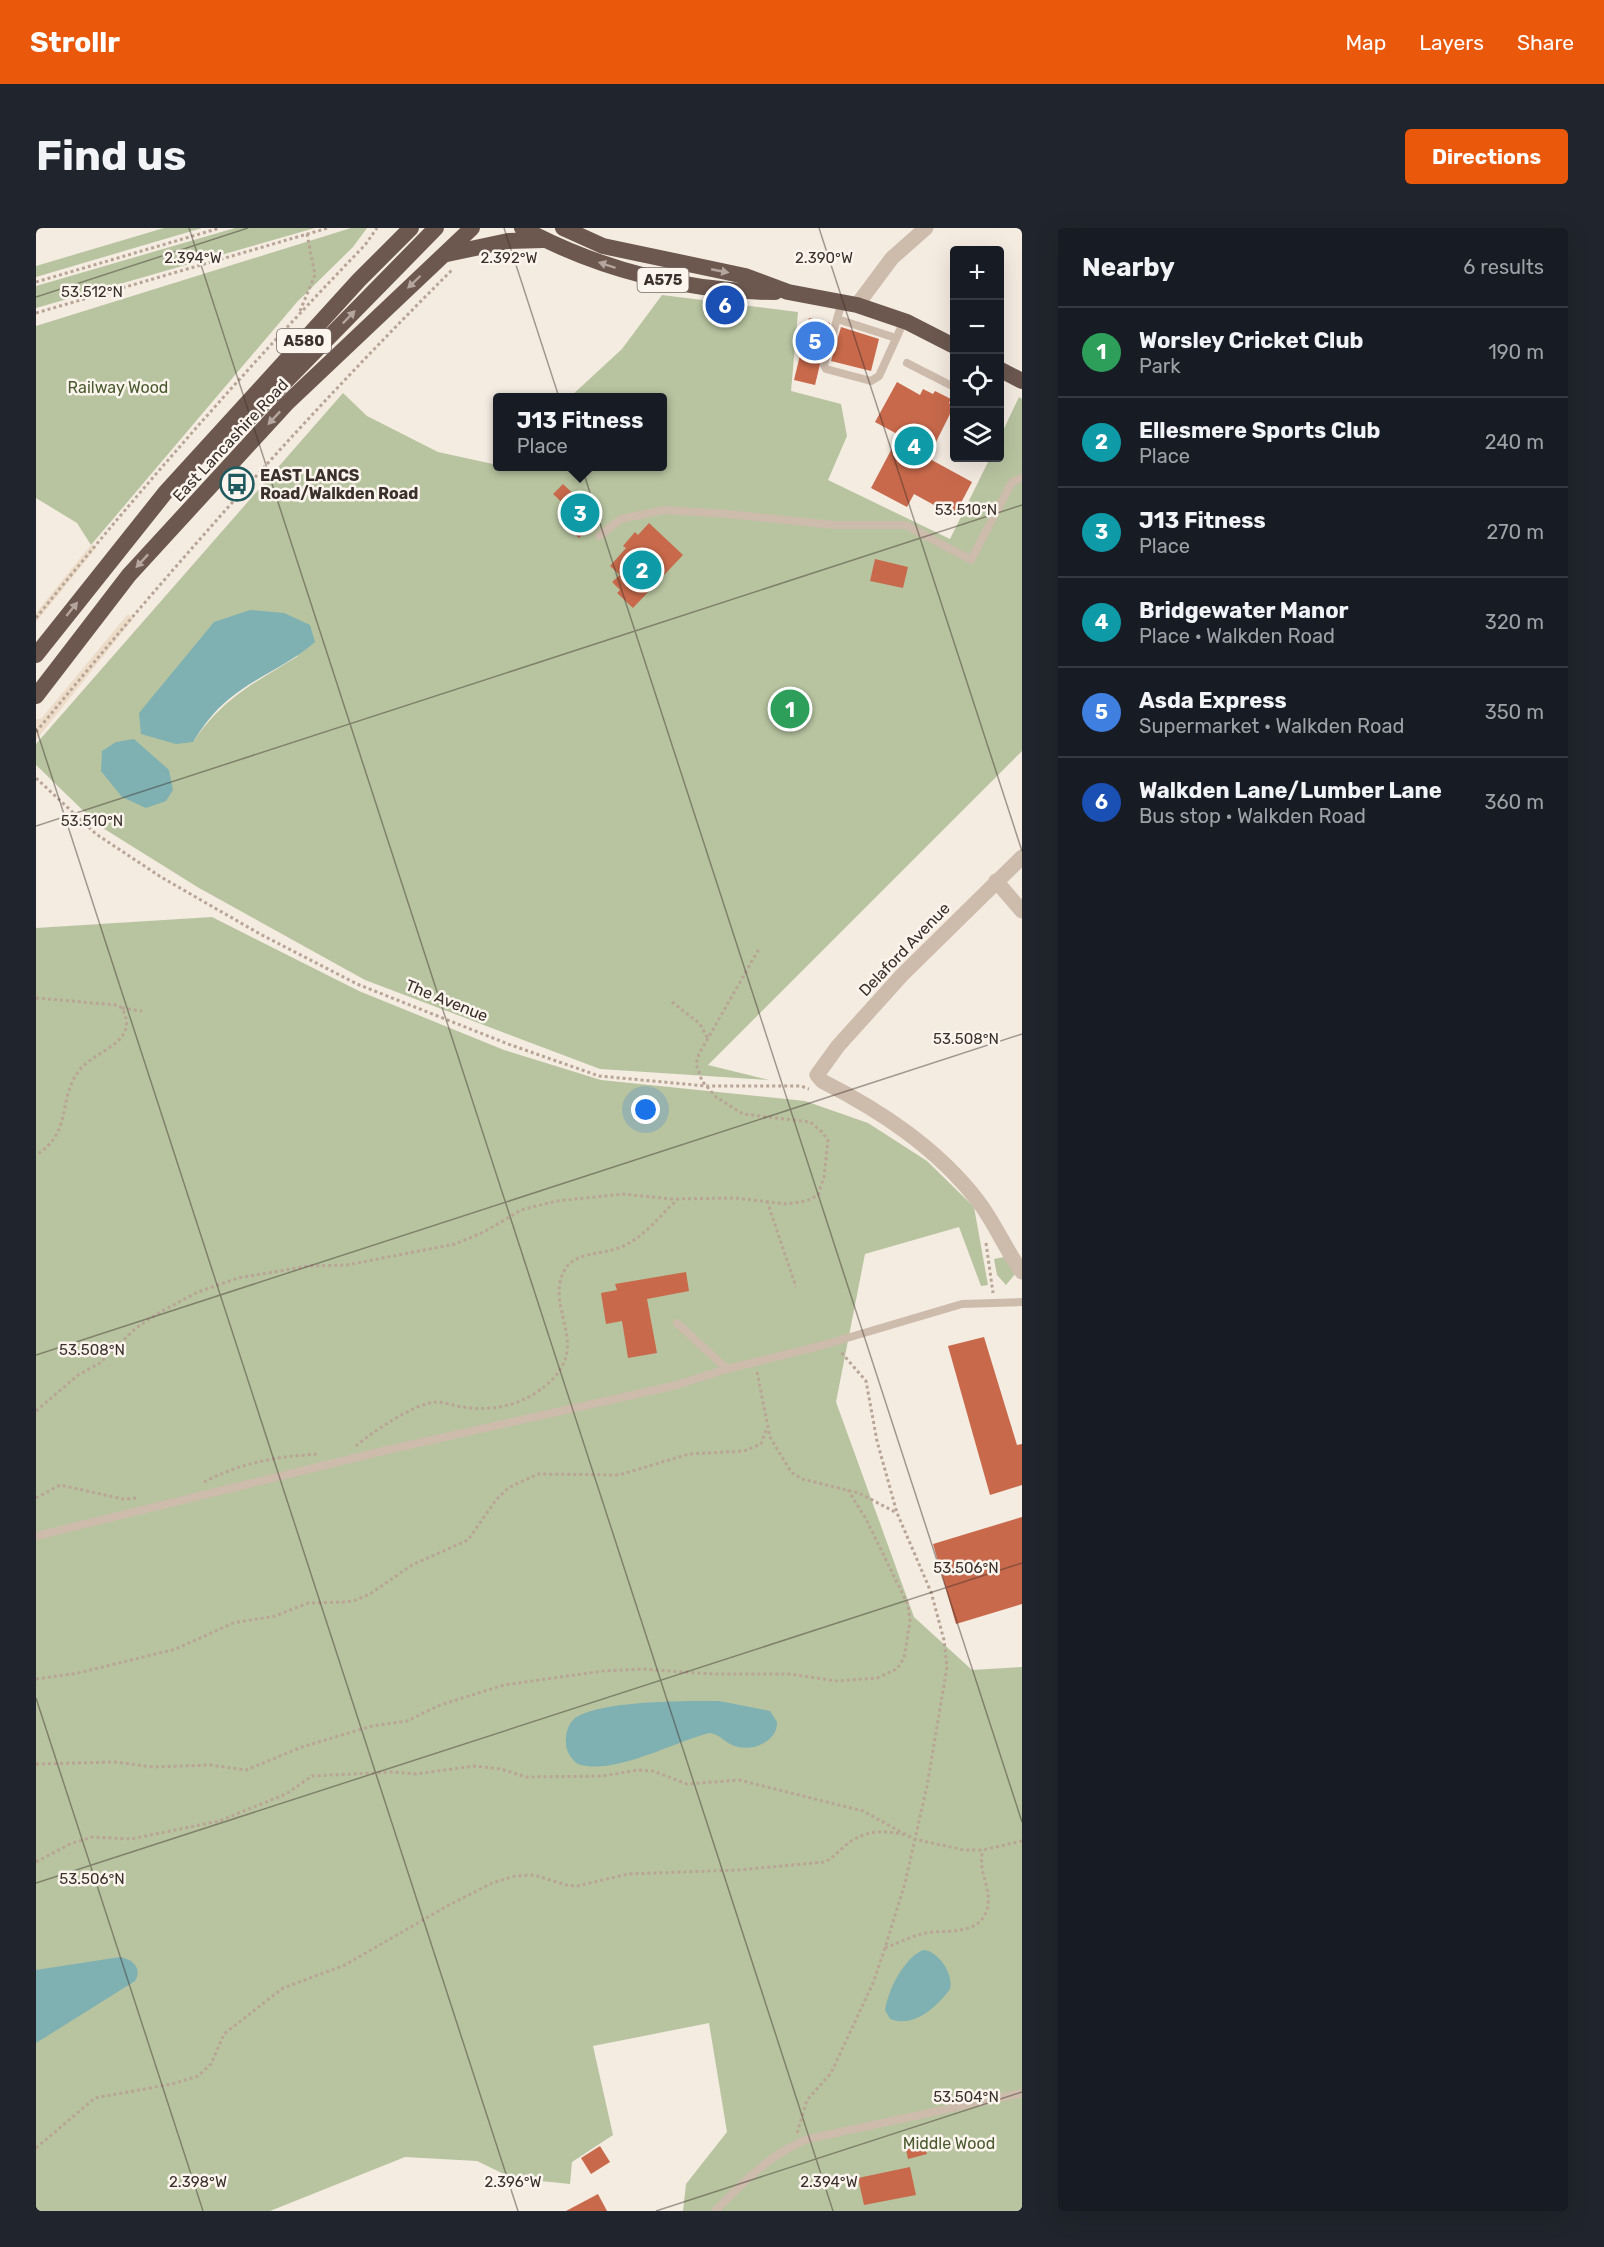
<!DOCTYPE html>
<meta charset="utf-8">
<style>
:root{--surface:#171b24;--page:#20242c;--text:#f1f3f6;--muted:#9ea1a6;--line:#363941;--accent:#ea580c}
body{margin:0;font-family:Rubik,sans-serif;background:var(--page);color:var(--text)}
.controls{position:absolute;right:18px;top:18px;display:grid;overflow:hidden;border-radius:6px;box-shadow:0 6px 24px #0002}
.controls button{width:54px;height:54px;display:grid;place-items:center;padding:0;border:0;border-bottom:2px solid var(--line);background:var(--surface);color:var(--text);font:30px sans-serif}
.you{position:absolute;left:610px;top:882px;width:21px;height:21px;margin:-15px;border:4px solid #fff;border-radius:50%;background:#1a73e8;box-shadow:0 0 0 9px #1a73e833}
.badge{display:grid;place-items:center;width:39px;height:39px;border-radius:50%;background:var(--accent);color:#fff;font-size:20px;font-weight:700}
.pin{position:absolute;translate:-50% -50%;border:3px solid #fff;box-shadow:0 2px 6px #0006}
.popup{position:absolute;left:457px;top:165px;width:174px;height:78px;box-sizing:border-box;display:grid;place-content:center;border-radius:6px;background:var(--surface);filter:drop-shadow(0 2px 4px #0005);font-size:20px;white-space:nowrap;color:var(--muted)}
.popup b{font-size:22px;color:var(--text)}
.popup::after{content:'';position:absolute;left:50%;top:100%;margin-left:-12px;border:12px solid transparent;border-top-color:var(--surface)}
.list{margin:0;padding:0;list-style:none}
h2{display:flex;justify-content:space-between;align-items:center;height:78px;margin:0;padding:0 24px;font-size:26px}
h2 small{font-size:20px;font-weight:400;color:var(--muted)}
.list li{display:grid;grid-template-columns:39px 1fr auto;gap:18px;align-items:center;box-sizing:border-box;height:90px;padding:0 24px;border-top:2px solid var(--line)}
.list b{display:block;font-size:22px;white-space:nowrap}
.list p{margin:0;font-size:20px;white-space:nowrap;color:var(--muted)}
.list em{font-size:20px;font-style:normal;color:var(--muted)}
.icon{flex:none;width:33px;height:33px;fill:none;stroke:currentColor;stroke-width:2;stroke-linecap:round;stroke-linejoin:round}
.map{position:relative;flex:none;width:986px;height:1983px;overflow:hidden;border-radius:6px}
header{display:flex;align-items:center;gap:36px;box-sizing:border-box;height:84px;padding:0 30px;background:var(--accent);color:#fff}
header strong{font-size:28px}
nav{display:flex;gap:33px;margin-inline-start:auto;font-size:21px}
.intro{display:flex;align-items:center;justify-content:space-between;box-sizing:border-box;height:144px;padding:0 36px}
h1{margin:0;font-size:42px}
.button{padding:15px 27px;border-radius:6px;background:var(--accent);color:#fff;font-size:21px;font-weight:700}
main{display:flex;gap:36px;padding:0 36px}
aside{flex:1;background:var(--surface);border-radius:6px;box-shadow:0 6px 24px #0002}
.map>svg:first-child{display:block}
.green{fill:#b8c4a0;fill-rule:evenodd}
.plaza{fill:#ecdcc8}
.water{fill:#7fb0b2}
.building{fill:#c8694b}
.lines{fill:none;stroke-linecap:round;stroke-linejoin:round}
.path{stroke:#b9a596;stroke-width:3;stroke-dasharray:3 3;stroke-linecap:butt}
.service{stroke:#cdbbac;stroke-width:8}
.minor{stroke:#cdbbac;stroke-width:15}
.trunk{stroke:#6c584f;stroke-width:16}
.oneway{fill:#b4a69e}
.ticks{fill:none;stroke:#3b302b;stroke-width:1.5;stroke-opacity:0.45}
.labels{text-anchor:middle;stroke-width:5;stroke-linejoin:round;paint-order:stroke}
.shield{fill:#fbf5ee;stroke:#756b66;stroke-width:1.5}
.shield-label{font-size:15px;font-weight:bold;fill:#3b302b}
.park-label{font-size:16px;fill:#4a5a2e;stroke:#fbf5ee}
.street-label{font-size:16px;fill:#3b302b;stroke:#fbf5ee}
.poi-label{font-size:16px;font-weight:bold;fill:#3b302b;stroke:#fbf5ee;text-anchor:start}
.ticks-label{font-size:15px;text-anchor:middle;fill:#3b302b;stroke:#fbf5ee;stroke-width:5;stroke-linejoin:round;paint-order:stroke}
</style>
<header>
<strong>Strollr</strong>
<nav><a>Map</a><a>Layers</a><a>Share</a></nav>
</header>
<div class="intro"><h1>Find us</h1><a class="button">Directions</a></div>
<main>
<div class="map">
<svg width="986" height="1983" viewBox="0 0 986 1983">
<rect width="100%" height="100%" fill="#f4ebe1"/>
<!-- green -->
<g class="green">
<path d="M128,0H166L0,49V38Z"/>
<path d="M199,0H279L0,80V58Z"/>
<path d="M315,0H331L317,19L261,74L55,317L41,295L0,270V98Z"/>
<path d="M626,67L762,84L755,163L805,176L811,208L792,252L914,311L954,230H963L964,209L983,169L986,171V523L672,837L733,852L564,841L329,752L163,660L62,597L0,537V516L307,165L331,188L402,224L457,236L461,232L462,238H626V170L534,169L586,121ZM214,382L262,428C217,456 188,469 157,514Z"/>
<path d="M176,689L323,763L468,822L565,852L769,873L832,895L891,933L938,979L952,1057L945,1058L923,999L829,1026L800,1174L878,1389L936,1442L986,1439V1983H647L650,1956L691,1904L673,1795L557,1818L577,1907L536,1934L534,1956L476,1950L441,1933L369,1929L234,1983H0V700Z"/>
<path d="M968,1029L980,1045L970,1057L961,1047L958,1031Z"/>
</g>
<!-- plaza -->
<g class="plaza">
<path d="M55,317L60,320L0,394V385Z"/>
<path d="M92,386L97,391L0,512V491H5Z"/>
</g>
<!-- water -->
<g class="water">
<path d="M214,382L248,385L274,397L279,414C253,437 219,449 193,471C178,483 167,498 157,514L140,516L105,506L103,485L178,394Z"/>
<path d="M98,511L133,542L137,562L130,573L110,580L86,569L65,543L66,523L80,514Z"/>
<path d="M683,1473L734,1483L741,1494C742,1512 719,1523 702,1519C690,1517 685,1506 673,1505C637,1514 578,1548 542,1536C532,1528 529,1521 530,1508C531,1502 533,1496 537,1492C558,1472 653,1473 683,1473Z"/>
<path d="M887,1722C902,1722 918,1747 914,1761C901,1779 878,1800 854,1791L849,1782C852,1762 868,1730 887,1722Z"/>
<path d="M84,1729C96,1731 107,1740 99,1753L0,1815V1742Z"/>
</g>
<!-- building -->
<g class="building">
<path d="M773,90L794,95L779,157L758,152Z"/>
<path d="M805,99L843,111L835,143L795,133Z"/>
<path d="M861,154L884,167L887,161L897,166L899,163L915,171L913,175L918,178L892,230L936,254L918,288L878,266L871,279L835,260L863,207L839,194Z"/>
<path d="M527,256L562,289L543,310L524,292L533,281L517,266Z"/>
<path d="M613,295L647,327L597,380L581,365L584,362L576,354L584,347L574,338L590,320L587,318L599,304L602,307Z"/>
<path d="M839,331L872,339L867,360L834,353Z"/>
<path d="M650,1044L653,1063L611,1071L621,1125L592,1130L586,1093L570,1096L565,1065L581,1062L579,1056Z"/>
<path d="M948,1109L981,1217L986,1216V1257L954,1267L912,1118Z"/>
<path d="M986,1289V1376L920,1396L897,1316Z"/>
<path d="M887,1912L891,1926L872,1931L869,1917Z"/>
<path d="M564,1918L574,1934L555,1946L545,1930Z"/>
<path d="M874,1939L880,1967L828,1977L822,1950Z"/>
<path d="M562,1966L571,1983H530Z"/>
</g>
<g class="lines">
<!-- path -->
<g class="path">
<path d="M0,54L184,0"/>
<path d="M264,83L279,47L271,6"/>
<path d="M0,85L292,0"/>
<path d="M0,390C104,261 213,137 329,17L341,0"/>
<path d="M0,504C132,344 269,188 416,42"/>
<path d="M0,550L60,606L125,649L224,706L321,756L472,816L563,848L670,858H765L773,861"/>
<path d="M0,770L81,777L86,780C105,816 58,821 42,844C21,874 37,904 0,927"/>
<path d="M636,774L664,796L672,811"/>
<path d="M86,780L106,783"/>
<path d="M731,973L760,1059"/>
<path d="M950,1015L957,1065"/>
<path d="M721,1144L734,1209L755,1244L766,1251L823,1265L861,1285"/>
<path d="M0,1183L42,1147L64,1135L100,1100L124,1084L162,1064L202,1050L272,1038L311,1037L419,1016L448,1004L485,982L520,973L587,966L636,971L699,970L751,976L770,973L782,967L788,949L792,912L786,904L774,894L707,886L680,869L666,853L660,836L663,826L724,719"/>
<path d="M320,1218C336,1204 379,1175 400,1174C409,1174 418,1178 427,1179C451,1183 477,1179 498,1166C565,1123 507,1085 528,1043C538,1023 568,1027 585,1019C608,1010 623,988 641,972"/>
<path d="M168,1254C204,1235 242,1228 283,1226"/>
<path d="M0,1270L24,1257L87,1271L101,1270"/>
<path d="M0,1451L42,1445L140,1421L197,1395L239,1388L272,1375L311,1374L320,1372L334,1366L376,1337L432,1312L460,1272L472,1260L502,1246L583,1247L653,1226L708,1223L725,1216L731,1200"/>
<path d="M0,1536L79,1534L117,1539L174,1537L210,1542L266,1519L336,1498L371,1493L404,1477L468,1457L567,1443L606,1441L677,1446H754L800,1453L841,1450L861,1441L868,1430L874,1393L872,1377L830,1291L812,1262"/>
<path d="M0,1634L34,1616L56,1609L95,1611L183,1593L250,1566L276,1548L356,1544L380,1546L438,1538L465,1541L490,1549L567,1548L602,1542L617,1543L651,1556L703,1552L827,1583L878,1611L928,1622H947L986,1613"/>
<path d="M849,1720C862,1715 876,1708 889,1705C911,1701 947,1709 952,1677C955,1659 941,1642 947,1622"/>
<path d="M761,1905L771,1872L795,1845L837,1755L849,1720L869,1655L891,1558L911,1439L908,1412L895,1364L861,1285L841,1213L830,1153L804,1123"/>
<path d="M0,1920L59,1870L136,1856L162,1848L175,1836L188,1806L247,1760L309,1737L411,1678L456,1655L479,1648L498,1647L530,1657L541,1658L592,1646L702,1642L788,1634C798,1630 802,1623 810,1617C826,1603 849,1601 868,1607"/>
</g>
<!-- service -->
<g class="service">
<path d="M806,74L801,91L860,110"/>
<path d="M801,91L788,137L790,141L835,153L843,148L868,93"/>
<path d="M871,135L918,159"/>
<path d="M563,308L585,291L628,282L692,286L797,297H870L935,332L976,254L986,250"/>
<path d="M641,1095L691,1141L784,1118L926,1076L986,1074"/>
<path d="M0,1308L351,1222L637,1158L691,1141"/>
<path d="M679,1983C708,1954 733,1926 772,1911L986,1865"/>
</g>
<!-- minor -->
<g class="minor">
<path d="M821,77L856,30L890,0"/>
<path d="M986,629L866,747L802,818L781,847L786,853C845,883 901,920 942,973C959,995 969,1021 986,1044"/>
<path d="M960,653L986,683"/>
</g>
<!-- trunk -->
<g class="trunk">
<path d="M486,0C564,42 651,64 739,64"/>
<path d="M527,0L567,18L709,48L752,64L821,77L871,94L918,118"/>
<path d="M411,26L472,13L507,12"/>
<path d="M963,141L986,153"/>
<path d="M181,216L199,205L400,0"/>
<path d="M0,427L129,265L323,52L375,0"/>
<path d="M0,468L93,347L250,176L436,0"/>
</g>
</g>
<!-- one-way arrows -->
<defs><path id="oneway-solid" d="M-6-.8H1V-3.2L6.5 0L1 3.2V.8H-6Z" transform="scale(1.5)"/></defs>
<g class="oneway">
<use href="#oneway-solid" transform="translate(571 37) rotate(-162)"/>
<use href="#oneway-solid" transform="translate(684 43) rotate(11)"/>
<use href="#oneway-solid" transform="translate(378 54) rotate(136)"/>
<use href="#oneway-solid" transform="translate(313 89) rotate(-46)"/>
<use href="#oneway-solid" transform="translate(238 190) rotate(133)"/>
<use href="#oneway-solid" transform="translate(106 333) rotate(133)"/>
<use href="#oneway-solid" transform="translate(36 381) rotate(-51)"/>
</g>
<!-- ticks -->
<path class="ticks" d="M153,0L797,1983M468,0L986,1594M783,0L986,623M0,69L212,0M0,500L482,1983M0,598L986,277M0,1127L986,806M0,1470L167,1983M0,1655L986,1335M620,1983L986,1864"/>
<!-- icons -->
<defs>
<symbol id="bus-ring" viewBox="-11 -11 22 22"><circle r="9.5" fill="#fbf5ee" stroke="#1f5a5e" stroke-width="1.5"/><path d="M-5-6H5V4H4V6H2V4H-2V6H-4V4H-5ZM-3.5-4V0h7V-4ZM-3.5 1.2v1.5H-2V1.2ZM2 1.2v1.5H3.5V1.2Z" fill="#1f5a5e"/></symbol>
</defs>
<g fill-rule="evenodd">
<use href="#bus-ring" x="182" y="237" width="38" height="38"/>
</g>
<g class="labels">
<!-- shield labels -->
<g class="shield">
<rect x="601.5" y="40" width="51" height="24" rx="4.5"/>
<rect x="241" y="101" width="54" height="24" rx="4.5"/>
</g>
<g class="shield-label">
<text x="627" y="57">A575</text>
<text x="268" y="118">A580</text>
</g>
<!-- park labels -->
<g class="park-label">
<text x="82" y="165">Railway Wood</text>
<text x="913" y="1921">Middle Wood</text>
</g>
<!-- street labels -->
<g class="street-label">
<text transform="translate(194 212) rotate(-47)" y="6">East Lancashire Road</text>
<text transform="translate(868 721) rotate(-46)" y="6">Delaford Avenue</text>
<text transform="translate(411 772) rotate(22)" y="6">The Avenue</text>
</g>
<!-- poi labels -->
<g class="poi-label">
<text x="224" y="253">EAST LANCS<tspan x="224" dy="18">Road/Walkden Road</tspan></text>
</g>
</g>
<g class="ticks-label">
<text x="157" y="35">2.394°W</text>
<text x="473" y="35">2.392°W</text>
<text x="788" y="35">2.390°W</text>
<text x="56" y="69">53.512°N</text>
<text x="930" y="287">53.510°N</text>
<text x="56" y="598">53.510°N</text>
<text x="930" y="816">53.508°N</text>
<text x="56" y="1127">53.508°N</text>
<text x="930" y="1345">53.506°N</text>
<text x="56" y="1656">53.506°N</text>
<text x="930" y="1874">53.504°N</text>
<text x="162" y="1959">2.398°W</text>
<text x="477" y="1959">2.396°W</text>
<text x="793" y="1959">2.394°W</text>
</g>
</svg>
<div class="controls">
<button>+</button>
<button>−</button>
<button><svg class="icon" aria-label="locate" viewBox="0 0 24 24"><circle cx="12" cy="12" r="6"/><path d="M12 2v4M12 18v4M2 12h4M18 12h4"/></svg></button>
<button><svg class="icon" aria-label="layers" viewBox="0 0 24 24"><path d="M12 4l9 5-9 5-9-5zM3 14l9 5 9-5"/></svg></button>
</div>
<div class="you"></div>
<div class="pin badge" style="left:754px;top:481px;background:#2e9e5b">1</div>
<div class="pin badge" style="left:606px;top:342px;background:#0f9aa8">2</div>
<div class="pin badge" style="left:544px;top:285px;background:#0f9aa8">3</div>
<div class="popup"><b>J13 Fitness</b>Place</div>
<div class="pin badge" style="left:878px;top:218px;background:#0f9aa8">4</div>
<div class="pin badge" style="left:779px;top:113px;background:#3f7fe0">5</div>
<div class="pin badge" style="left:689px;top:77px;background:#1a4fb4">6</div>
</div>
<aside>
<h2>Nearby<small>6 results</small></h2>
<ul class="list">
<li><span class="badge" style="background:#2e9e5b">1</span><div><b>Worsley Cricket Club</b><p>Park</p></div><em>190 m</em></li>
<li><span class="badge" style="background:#0f9aa8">2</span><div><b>Ellesmere Sports Club</b><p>Place</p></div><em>240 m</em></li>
<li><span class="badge" style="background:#0f9aa8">3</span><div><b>J13 Fitness</b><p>Place</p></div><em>270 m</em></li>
<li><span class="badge" style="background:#0f9aa8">4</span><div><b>Bridgewater Manor</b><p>Place · Walkden Road</p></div><em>320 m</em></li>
<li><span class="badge" style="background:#3f7fe0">5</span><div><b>Asda Express</b><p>Supermarket · Walkden Road</p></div><em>350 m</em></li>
<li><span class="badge" style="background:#1a4fb4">6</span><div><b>Walkden Lane/Lumber Lane</b><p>Bus stop · Walkden Road</p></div><em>360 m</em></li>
</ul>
</aside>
</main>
